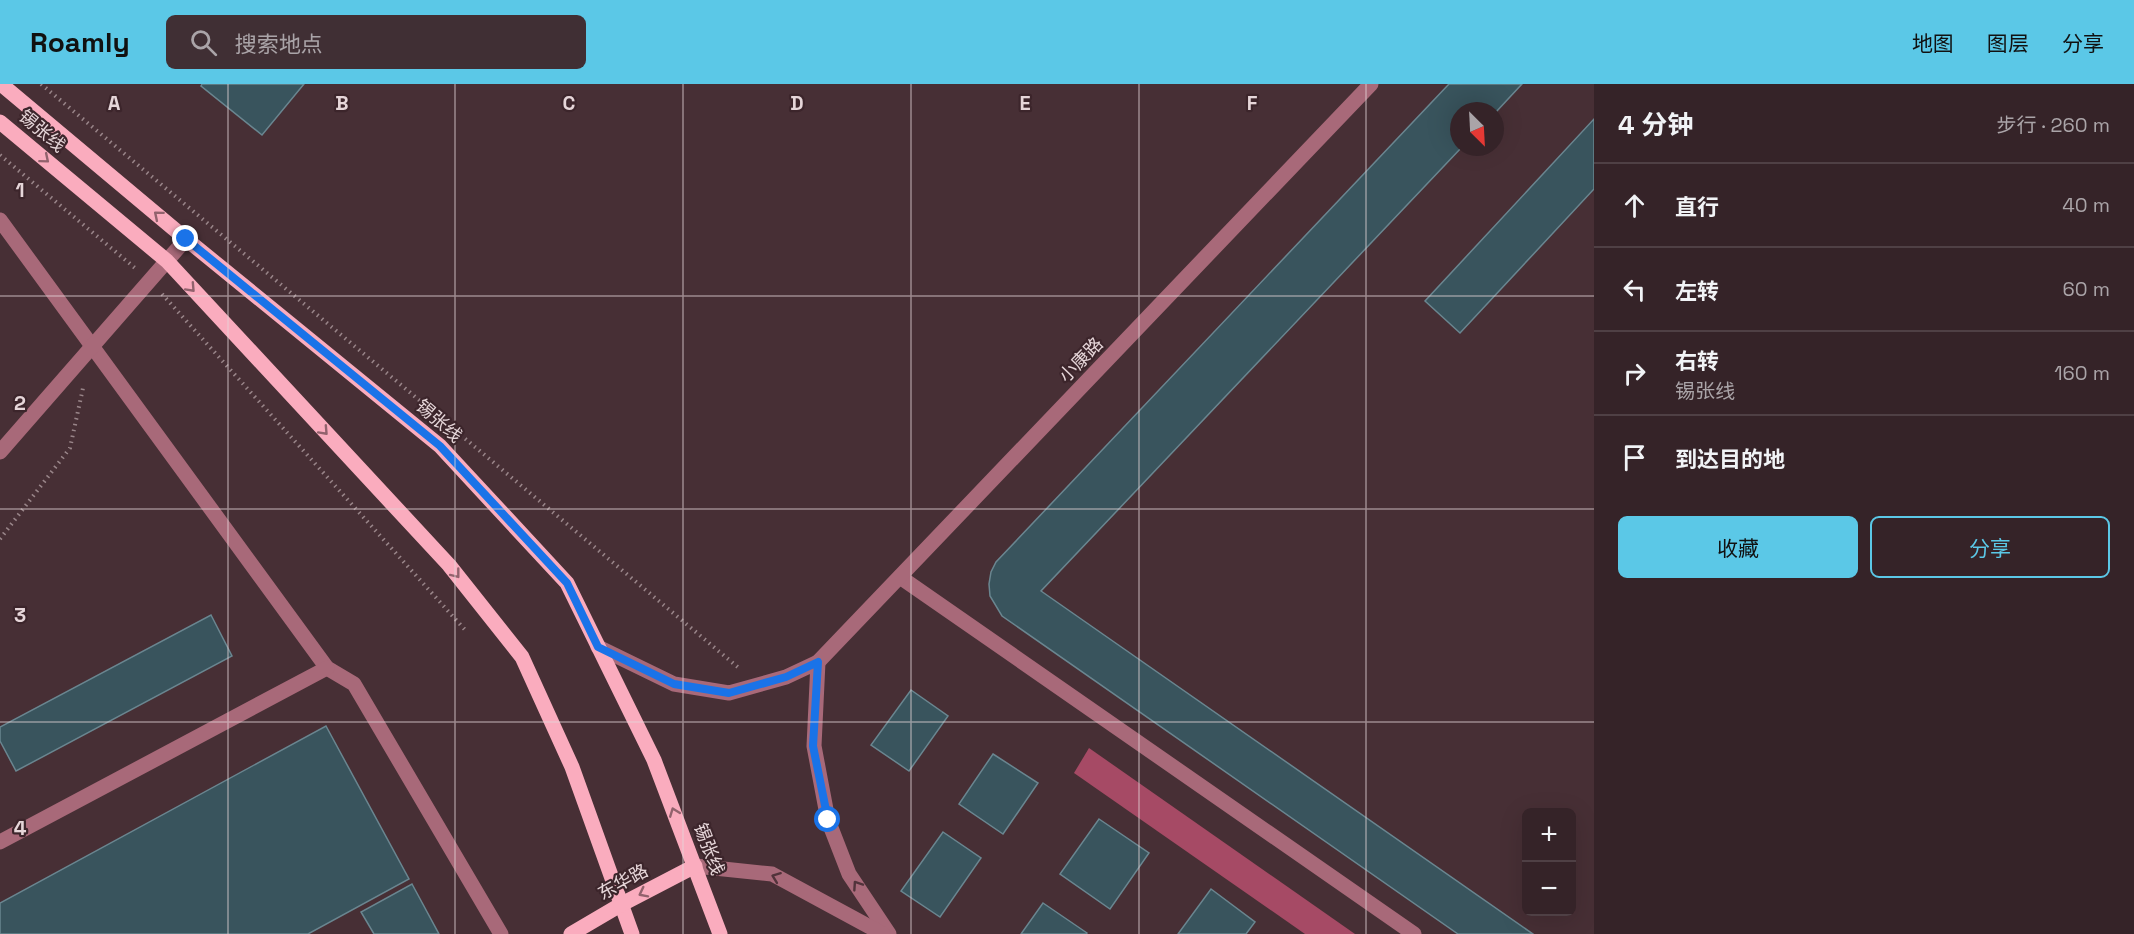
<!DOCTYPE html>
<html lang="zh">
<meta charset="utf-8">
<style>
:root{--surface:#352328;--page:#402f34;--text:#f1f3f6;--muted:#aaa4a8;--line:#4f4045;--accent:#5bc8e7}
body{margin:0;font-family:"Space Grotesk","Noto Sans SC",sans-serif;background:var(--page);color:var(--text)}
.controls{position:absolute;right:18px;bottom:18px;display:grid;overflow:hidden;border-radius:9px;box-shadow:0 6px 24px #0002}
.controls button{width:54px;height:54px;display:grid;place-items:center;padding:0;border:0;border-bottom:2px solid var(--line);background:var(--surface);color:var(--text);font:30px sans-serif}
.compass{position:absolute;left:1450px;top:18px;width:54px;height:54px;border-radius:50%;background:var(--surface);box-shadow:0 6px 24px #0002;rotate:156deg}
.stop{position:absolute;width:18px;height:18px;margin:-14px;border:4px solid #1a73e8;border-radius:50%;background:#fff}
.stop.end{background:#1a73e8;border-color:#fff;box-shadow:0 2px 6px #0008}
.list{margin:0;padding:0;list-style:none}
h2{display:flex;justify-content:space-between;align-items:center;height:78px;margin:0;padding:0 24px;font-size:26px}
h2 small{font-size:20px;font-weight:400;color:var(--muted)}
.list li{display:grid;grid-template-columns:39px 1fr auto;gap:18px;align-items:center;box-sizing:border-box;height:84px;padding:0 24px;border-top:2px solid var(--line)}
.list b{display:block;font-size:22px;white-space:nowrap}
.list p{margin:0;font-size:20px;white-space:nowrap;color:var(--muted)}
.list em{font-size:20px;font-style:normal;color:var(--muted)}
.actions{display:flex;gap:12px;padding:18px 24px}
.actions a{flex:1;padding:14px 0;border:2px solid var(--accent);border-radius:9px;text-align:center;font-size:21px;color:var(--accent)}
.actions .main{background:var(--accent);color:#111}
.icon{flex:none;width:33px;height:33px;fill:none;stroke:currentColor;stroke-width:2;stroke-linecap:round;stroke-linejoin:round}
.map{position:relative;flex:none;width:1594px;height:850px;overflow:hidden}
header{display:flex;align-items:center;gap:36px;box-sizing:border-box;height:84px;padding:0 30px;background:var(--accent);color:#111}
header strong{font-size:28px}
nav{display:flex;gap:33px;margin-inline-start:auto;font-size:21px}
.search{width:420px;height:54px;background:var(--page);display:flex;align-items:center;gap:15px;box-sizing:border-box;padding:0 21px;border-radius:9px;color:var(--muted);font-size:22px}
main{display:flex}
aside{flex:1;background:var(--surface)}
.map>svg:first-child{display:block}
.water{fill:#a64a65}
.building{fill:#39545d;stroke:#6a8690;stroke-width:1.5}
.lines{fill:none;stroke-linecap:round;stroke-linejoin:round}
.path{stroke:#998589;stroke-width:4;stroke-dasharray:1.5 4.5;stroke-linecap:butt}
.minor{stroke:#a86979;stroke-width:15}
.major{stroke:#faacbe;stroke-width:15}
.oneway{stroke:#92626d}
.oneway2{stroke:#52333b}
.route{stroke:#1a73e8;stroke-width:8}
.grid{fill:none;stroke:#e6d6d9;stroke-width:1.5;stroke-opacity:0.55}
.labels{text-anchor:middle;stroke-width:4.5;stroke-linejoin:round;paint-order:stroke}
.street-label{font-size:18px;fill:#e6d6d9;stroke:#3c252b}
.grid-label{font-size:20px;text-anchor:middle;font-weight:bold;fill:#e6d6d9;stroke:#3c252b;stroke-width:4.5;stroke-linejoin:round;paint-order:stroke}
</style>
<header>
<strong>Roamly</strong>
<div class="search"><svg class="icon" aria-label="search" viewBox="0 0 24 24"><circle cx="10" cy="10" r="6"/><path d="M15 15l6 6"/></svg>搜索地点</div>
<nav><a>地图</a><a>图层</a><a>分享</a></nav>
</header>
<main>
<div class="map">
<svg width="1594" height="850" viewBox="0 0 1594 850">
<rect width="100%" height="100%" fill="#472f35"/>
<!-- water -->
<path class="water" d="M1089,664L1355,850H1305L1074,689Z"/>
<!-- building -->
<g class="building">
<path d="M202,0H304L262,51L201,2Z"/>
<path d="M1449,0H1522L1495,29V27H1459V63H1462L1041,507L1533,850H1458L1002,532L990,512L989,500L991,488L996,478Z"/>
<path d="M1594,35V105L1460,249L1425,217Z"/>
<path d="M211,531L232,572L16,687L0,657V643Z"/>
<path d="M911,606L948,632L909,687L871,661Z"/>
<path d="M326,642L409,795L308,850H0V819Z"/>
<path d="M993,670L1038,699L1003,750L959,720Z"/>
<path d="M1099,735L1149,769L1110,825L1060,790Z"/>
<path d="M943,748L981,774L940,833L901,807Z"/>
<path d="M412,800L439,850H374L361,828Z"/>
<path d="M1211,805L1255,838L1246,850H1178Z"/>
<path d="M1043,819L1087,849L1086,850H1021Z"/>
</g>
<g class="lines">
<!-- path -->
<g class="path">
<path d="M41,0L425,321"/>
<path d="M0,71L135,184"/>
<path d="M162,210L467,548"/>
<path d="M456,347L740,585"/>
<path d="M0,455L70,364L83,304"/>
</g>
<!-- minor -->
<g class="minor">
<path d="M0,136L327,584L354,600L501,850"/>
<path d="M0,368L186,155"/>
<path d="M900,493L1414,850"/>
<path d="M598,563L674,600L729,609L786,593L818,578L814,662L828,736L849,790L889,850"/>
<path d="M818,578L1371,0"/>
<path d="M0,758L327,584"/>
<path d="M695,782L772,790L883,850"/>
</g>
<!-- major -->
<g class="major">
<path d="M1,0L186,155L440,362L567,499L654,676L720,850"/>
<path d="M0,38L167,177L449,481L522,573L572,683L632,850"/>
<path d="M571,850L622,820L695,782"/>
</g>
</g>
<!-- one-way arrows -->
<defs><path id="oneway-chevron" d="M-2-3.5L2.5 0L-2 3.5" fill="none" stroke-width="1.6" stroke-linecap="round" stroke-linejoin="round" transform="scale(1.5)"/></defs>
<g class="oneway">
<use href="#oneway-chevron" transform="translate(45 75) rotate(40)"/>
<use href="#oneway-chevron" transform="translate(158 131) rotate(-140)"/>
<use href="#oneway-chevron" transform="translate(191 204) rotate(47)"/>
<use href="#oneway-chevron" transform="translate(324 347) rotate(47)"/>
<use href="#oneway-chevron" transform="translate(456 490) rotate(52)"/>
<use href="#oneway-chevron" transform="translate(674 728) rotate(-111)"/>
<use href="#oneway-chevron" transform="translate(643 809) rotate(153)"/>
</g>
<g class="oneway2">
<use href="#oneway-chevron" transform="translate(776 793) rotate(-159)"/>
<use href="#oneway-chevron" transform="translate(857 801) rotate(-124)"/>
</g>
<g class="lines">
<!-- route -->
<path class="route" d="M186,155L440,362L567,499L598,563L674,600L729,609L786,593L818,578L813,662L828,736"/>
</g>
<!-- grid -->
<path class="grid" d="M228,0V850M455,0V850M683,0V850M911,0V850M1139,0V850M1366,0V850M0,212H1594M0,425H1594M0,638H1594"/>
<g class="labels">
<!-- street labels -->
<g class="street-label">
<text transform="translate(42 47) rotate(40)" y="6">锡张线</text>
<text transform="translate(1081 276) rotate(-46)" y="6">小康路</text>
<text transform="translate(439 337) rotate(41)" y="6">锡张线</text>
<text transform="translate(709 765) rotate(69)" y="6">锡张线</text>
<text transform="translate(623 798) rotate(-29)" y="6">东华路</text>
</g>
</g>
<g class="grid-label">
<text x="114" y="26">A</text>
<text x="342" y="26">B</text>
<text x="569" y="26">C</text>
<text x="797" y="26">D</text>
<text x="1025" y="26">E</text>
<text x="1252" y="26">F</text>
<text x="20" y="113">1</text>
<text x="20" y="326">2</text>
<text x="20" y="538">3</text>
<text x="20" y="751">4</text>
</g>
</svg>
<div class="controls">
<button>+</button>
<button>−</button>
</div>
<svg class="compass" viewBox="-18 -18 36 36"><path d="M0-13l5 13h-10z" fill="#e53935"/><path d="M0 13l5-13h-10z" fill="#aaa4a8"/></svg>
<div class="stop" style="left:828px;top:736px"></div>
<div class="stop end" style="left:186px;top:155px"></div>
</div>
<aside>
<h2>4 分钟<small>步行 · 260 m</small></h2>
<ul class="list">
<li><svg class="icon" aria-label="ahead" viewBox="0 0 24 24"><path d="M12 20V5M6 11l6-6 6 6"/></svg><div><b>直行</b></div><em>40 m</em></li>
<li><svg class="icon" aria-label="left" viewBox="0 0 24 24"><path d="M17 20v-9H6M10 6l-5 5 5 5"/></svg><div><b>左转</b></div><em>60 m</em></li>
<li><svg class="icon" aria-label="right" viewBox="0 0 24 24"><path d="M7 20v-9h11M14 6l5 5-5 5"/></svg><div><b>右转</b><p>锡张线</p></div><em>160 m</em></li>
<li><svg class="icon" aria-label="arrive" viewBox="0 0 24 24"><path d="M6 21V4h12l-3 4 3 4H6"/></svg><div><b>到达目的地</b></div></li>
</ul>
<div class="actions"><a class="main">收藏</a><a>分享</a></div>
</aside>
</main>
